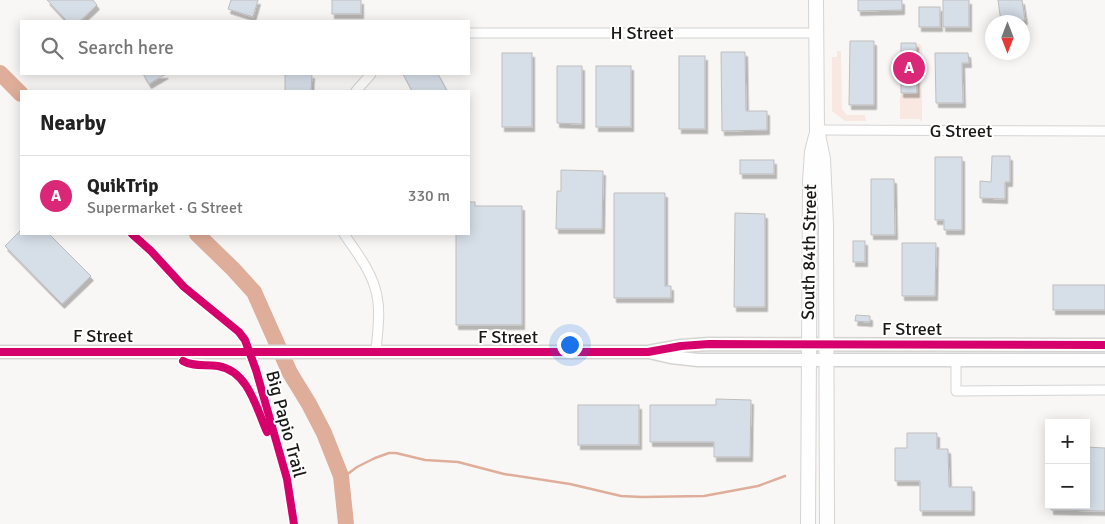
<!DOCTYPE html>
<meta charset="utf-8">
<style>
:root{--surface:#fff;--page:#f6f6f6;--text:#222;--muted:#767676;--line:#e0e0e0;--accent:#db2777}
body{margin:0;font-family:Signika,sans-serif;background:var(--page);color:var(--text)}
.controls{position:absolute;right:15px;bottom:15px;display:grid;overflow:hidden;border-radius:0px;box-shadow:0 2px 12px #0003}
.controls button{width:45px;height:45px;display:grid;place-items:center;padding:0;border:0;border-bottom:1px solid var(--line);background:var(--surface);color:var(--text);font:25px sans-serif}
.compass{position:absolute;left:985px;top:15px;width:45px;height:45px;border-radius:50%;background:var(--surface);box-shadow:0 2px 12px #0003;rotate:180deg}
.you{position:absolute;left:569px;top:344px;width:18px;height:18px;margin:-12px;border:4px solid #fff;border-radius:50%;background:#1a73e8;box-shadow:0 0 0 8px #1a73e833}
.badge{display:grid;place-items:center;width:32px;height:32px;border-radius:50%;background:var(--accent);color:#fff;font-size:16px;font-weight:700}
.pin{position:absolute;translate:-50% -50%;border:2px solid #fff;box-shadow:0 1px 5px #0006}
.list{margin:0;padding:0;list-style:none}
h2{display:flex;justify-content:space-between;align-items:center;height:65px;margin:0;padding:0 20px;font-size:21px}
h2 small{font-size:16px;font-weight:400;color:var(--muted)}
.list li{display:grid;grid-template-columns:32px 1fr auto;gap:15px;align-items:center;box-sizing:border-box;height:80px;padding:0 20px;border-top:1px solid var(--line)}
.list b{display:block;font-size:19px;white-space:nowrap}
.list p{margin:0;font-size:16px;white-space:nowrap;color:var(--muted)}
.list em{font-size:16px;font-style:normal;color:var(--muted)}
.icon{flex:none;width:28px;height:28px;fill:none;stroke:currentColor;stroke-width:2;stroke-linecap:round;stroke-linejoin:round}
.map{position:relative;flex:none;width:1105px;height:524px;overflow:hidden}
.search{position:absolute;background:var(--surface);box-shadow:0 2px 12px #0003;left:20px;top:20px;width:450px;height:55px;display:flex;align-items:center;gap:12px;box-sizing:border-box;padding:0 18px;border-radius:0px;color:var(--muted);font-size:19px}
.panel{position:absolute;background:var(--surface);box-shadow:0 2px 12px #0003;left:20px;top:90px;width:450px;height:145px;border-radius:0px}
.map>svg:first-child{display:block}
.green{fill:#f9e8e1}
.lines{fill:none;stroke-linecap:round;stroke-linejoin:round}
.stream{stroke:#dfae9a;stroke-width:2.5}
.river{stroke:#dfae9a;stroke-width:16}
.building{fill:#d6dee8;stroke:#bfbebd;filter:url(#shadow)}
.street-casing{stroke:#d5d4d3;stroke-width:11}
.secondary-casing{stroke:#d5d4d3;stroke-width:15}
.primary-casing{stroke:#d5d4d3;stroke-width:16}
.street{stroke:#fefefe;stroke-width:9}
.secondary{stroke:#fefefe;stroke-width:12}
.primary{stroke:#fefefe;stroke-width:14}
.cycleway-casing{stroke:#fff;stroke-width:11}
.cycleway{stroke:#d6006c;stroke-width:8}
.labels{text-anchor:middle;stroke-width:4;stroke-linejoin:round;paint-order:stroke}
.street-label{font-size:18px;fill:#1a1918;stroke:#fff}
</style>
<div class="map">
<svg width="1105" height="524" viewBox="0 0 1105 524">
<defs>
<filter id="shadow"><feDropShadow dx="2.5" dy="4.5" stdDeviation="0" flood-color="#0004"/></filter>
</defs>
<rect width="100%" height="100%" fill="#f9f7f5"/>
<!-- green -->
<g class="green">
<path d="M916,44H920L922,47V122L919,119H900V96L903,93H917Z"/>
<path d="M837,51H841L842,109L847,115H865L866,121H845L832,111V57H837Z"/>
</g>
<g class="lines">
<!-- stream -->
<path class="stream" d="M341,476L349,473L357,467L375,458L389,453H396L425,460L458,462L504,474L570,484L621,496L642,497L704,496L758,486L785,476"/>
<!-- river -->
<g class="river">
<path d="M0,73L21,94"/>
<path d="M197,234L233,269L254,292L290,373L309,404L324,433L341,476L346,524"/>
</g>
</g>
<!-- building -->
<g class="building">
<path d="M47,0H93L97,5L80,21H67Z"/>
<path d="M231,0H258L253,17L228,9Z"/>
<rect x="332" y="0" width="29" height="14"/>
<path d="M858,0H902V10L858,11Z"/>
<rect x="943" y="0" width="26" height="27"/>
<path d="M998,0H1022L1025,20L1001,22Z"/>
<rect x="919" y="7" width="21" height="20"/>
<path d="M850,41H874V105H849Z"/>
<path d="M901,43H916L917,93H901Z"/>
<path d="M721,52H745L746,111H767V130L722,131Z"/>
<rect x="502" y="53" width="30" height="74"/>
<path d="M935,53H968L969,63H962L963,103H936Z"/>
<rect x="679" y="56" width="26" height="73"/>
<path d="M557,66H582V124L557,123Z"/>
<rect x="596" y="66" width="35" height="61"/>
<path d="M143,74H166L149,84Z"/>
<path d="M285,74H312L311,91H285Z"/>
<path d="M403,74H438L447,91H412Z"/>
<path d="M992,156H1010V182H1005V199L980,198V181L991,182Z"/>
<path d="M935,157H962V230H944V220H935Z"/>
<rect x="740" y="160" width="34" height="14"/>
<path d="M561,170L603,171L602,229H556L557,191H561Z"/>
<path d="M871,179H894L895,235H871Z"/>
<path d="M614,193H665V286H671V298H614Z"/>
<path d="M469,202H475V206H522V325H456V234H469Z"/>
<path d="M735,213L765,214V307H734Z"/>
<path d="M21,230V234H49L91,276L62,304L5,246Z"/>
<rect x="853" y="241" width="12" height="21"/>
<path d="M902,243H936L935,296H902Z"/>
<rect x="1053" y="285" width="52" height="25"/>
<path d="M856,315L870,316V322L855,321Z"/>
<path d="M716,399L751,400L750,457H714V442H650V405H716Z"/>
<rect x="578" y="405" width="61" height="40"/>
<path d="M907,433H937V449H948L949,487H972V511H920V481H895V448H907Z"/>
<path d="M1086,447L1105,448V511L1051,510V505H1086Z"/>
</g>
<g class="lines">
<defs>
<g id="street">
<path d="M469,33H816"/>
<path d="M356,91L371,74"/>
<path d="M817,130L1105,131"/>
<path d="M344,234C357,253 373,273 377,296C381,314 377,334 376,352"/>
<path d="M956,360V391L1105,390"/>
</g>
<g id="secondary">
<path d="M0,352H648L681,346L709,344L1105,345"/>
<path d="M653,353L671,357L698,360H1105"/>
</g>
<g id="primary">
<path d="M816,0L817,130L823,159L826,224L827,524"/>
<path d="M808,524L810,181L812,152L816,136"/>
</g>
</defs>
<!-- street casing -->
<use href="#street" class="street-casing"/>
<!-- secondary casing -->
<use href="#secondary" class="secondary-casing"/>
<!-- primary casing -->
<use href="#primary" class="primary-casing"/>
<!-- street -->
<use href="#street" class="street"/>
<!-- secondary -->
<use href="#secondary" class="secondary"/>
<!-- primary -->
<use href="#primary" class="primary"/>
<defs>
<g id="cycleway">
<path d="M132,234L151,251L184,287L239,332L245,340L256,370L287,479L294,524"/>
<path d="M0,352H648L681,346L709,344L1105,345"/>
<path d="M183,361C193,367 206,364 218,366C248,371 256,407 267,432"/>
</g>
</defs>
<!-- cycleway casing -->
<use href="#cycleway" class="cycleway-casing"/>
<!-- cycleway -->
<use href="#cycleway" class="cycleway"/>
</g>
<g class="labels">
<!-- street labels -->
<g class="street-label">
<text x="642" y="39">H Street</text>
<text x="961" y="137">G Street</text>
<text transform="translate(809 252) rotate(-89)" y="6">South 84th Street</text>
<text x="912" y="335">F Street</text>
<text x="103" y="342">F Street</text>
<text x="508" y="343">F Street</text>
<text transform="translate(286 424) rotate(75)" y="6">Big Papio Trail</text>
</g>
</g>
</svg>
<div class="controls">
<button>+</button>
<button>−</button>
</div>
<svg class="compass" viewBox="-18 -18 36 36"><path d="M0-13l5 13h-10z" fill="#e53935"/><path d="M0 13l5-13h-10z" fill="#767676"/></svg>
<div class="you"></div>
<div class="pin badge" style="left:909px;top:68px">A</div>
<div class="search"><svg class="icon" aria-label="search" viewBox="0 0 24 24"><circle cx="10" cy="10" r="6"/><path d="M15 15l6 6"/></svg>Search here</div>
<section class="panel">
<h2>Nearby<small></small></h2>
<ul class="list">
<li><span class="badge">A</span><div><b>QuikTrip</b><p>Supermarket · G Street</p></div><em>330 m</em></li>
</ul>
</section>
</div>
